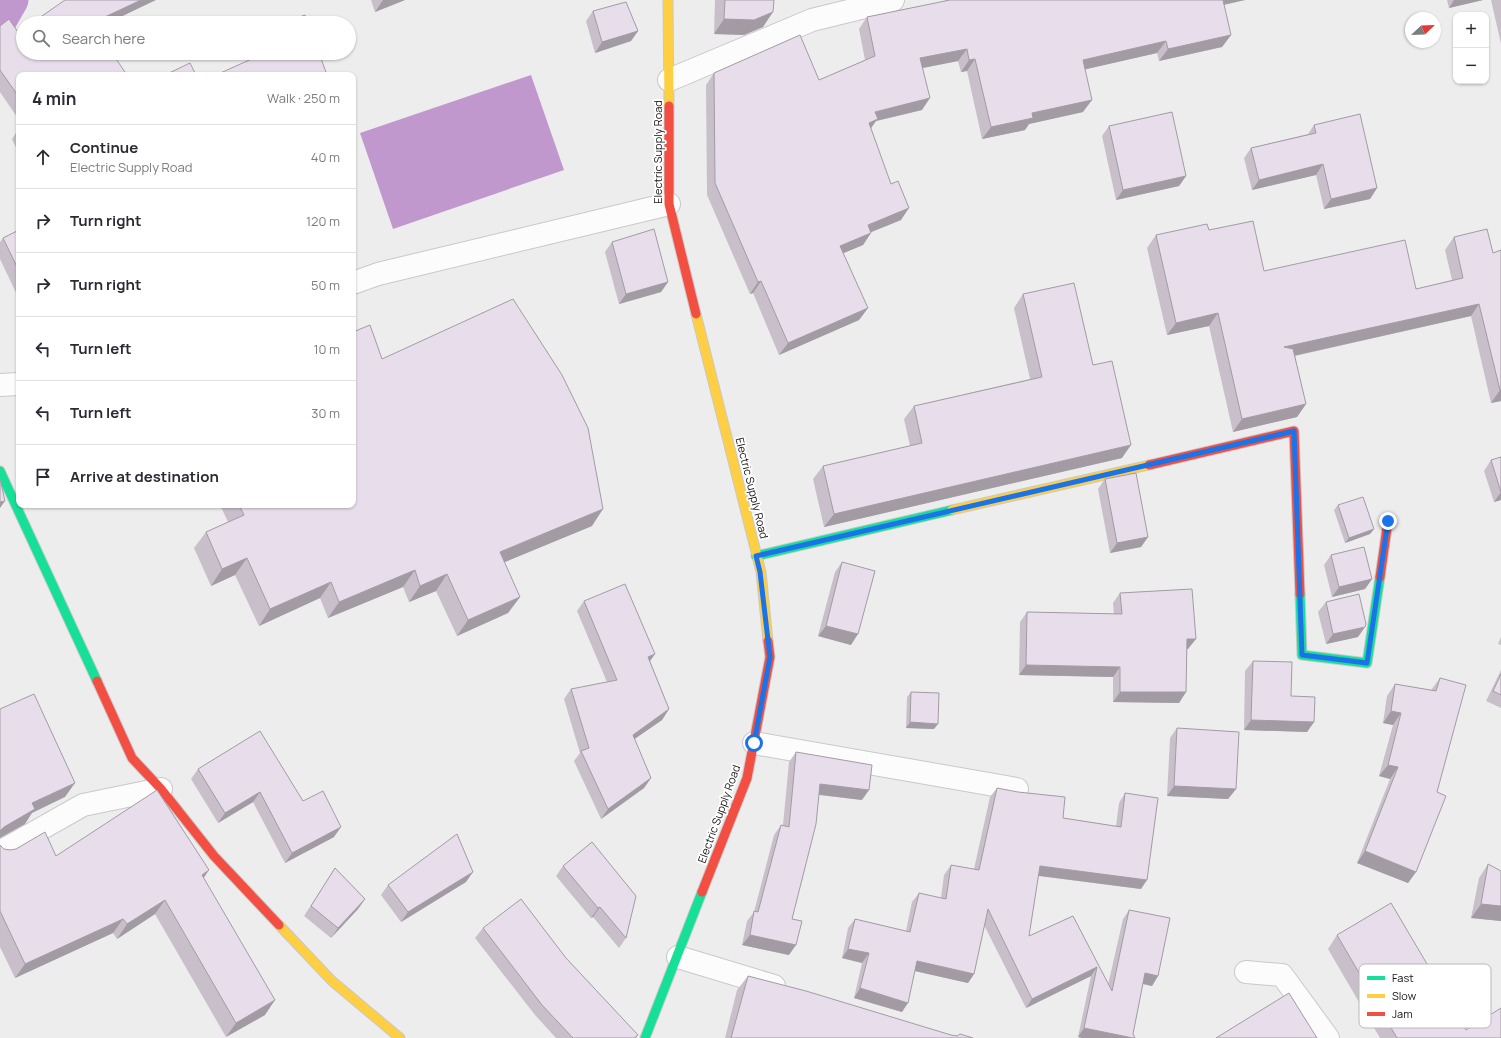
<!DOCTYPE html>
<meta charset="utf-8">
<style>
:root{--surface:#fff;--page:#f7f7f7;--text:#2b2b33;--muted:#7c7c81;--line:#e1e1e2}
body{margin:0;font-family:Manrope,sans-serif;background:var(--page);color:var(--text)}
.controls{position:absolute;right:12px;top:12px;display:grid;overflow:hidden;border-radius:8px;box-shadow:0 1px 3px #0004}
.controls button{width:36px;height:36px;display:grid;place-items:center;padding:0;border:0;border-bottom:1px solid var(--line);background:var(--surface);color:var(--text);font:20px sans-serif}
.compass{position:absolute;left:1405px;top:12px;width:36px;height:36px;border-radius:50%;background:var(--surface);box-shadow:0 1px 3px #0004;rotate:67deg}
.stop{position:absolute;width:12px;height:12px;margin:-9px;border:3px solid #1a73e8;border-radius:50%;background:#fff}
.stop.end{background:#1a73e8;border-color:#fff;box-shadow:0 1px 4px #0008}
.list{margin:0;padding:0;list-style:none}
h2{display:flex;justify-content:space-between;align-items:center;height:52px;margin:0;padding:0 16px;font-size:17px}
h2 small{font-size:13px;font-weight:400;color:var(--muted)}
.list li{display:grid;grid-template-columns:26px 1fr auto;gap:12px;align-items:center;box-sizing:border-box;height:64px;padding:0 16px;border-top:1px solid var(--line)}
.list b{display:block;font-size:15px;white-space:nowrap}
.list p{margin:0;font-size:13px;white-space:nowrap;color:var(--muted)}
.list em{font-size:13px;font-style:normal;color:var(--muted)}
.icon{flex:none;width:22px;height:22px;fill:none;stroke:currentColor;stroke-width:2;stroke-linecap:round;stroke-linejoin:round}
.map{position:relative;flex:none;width:1501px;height:1038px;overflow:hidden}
.search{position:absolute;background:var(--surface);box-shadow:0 1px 3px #0004;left:16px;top:16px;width:340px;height:44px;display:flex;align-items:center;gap:10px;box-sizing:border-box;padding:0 14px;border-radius:22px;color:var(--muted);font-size:15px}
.panel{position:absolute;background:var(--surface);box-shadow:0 1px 3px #0004;left:16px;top:72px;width:340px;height:436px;border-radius:8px}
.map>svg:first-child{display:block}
.water{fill:#c098ce}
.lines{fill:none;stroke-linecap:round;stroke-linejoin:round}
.canal{stroke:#c098ce;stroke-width:33}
.street-casing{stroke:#c9c8ca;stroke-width:24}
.fast-casing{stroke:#c9c8ca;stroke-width:11}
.slow-casing{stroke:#c9c8ca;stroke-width:11}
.jam-casing{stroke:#c9c8ca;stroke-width:11}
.street{stroke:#fcfcfc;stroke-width:22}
.fast{stroke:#16e098;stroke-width:9}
.slow{stroke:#ffcf43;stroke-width:9}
.jam{stroke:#f24e42;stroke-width:9}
.wall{fill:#c8bfca}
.shaded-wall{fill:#a29ba4}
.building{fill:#e8deeb;stroke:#a29ba4}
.route{stroke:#1a73e8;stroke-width:5}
.labels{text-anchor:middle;stroke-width:3.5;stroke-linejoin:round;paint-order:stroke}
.street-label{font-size:11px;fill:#161516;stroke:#fff}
.key{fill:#fff;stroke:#b9b9b9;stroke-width:1}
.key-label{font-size:11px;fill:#161516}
</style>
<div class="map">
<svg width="1501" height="1038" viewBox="0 0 1501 1038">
<rect width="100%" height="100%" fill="#eeedee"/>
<!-- water -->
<path class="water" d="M531,75L564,170L393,229L360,133Z"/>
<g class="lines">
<!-- canal -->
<path class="canal" d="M0,21L12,0"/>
<defs>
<g id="street">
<path d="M669,80L812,20L893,0"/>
<path d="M353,283L378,274L669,204"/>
<path d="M0,385L19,384"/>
<path d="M754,743L1017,789"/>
<path d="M0,852L83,805L161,789"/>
<path d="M678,957L774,986"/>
<path d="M1246,972L1282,975L1328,1038"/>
</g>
<g id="fast">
<path d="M0,471L97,681"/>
<path d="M756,556L952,510"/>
<path d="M1300,594L1302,655L1367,663L1380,577"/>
<path d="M645,1038L702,892"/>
</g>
<g id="slow">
<path d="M668,0L669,106"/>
<path d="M696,314L761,572L768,641"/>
<path d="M952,510L1149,465"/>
<path d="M279,925L332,981L400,1038"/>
</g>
<g id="jam">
<path d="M669,106V204L696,314"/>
<path d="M1149,465L1294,431L1300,594"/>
<path d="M1380,577L1388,521"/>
<path d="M97,681L132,758L161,789L214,856L279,925"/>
<path d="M702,892L747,778L770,657L768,641"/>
</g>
</defs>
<!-- street casing -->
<use href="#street" class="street-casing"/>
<!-- fast casing -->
<use href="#fast" class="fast-casing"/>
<!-- slow casing -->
<use href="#slow" class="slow-casing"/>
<!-- jam casing -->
<use href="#jam" class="jam-casing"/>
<!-- street -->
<use href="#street" class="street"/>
<!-- fast -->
<use href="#fast" class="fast"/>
<!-- slow -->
<use href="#slow" class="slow"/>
<!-- jam -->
<use href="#jam" class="jam"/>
</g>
<!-- wall -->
<g class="wall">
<path d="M371,0H405L375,12Z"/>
<path d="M715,0H774L763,27L744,35L714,34Z"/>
<path d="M945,0H1245L1224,5L1231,35L1222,47L1159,61L1157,53L1085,69L1083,112L1029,124L1025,130L982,139L967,71L961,72L958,61L923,68L922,110L876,121L871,128L901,220L871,232L863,245L843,253L868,308L859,320L779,355L753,293L750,294L707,195L706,85L714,73L819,80L865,60L859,29L867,17L945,1Z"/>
<path d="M1447,0H1483L1449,8Z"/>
<path d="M1491,0H1501V44Z"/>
<path d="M593,11L638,31L631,41L595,53L586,21Z"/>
<path d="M0,26L19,75V120L0,92Z"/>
<path d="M1314,125L1377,188L1370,199L1324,209L1316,175L1252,190L1244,158L1251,148L1308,134Z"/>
<path d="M1109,126L1186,176L1179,186L1116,200L1102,136Z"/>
<path d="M19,128V154L12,139Z"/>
<path d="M19,230V299L0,259V242L3,238Z"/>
<path d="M1209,230L1264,271L1416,289L1452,280L1445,250L1454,237L1493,253L1501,250V401L1491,403L1471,316L1295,356L1306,404L1297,417L1233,432L1209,326L1167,335L1147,248L1156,235Z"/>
<path d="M612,242L668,282L661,292L619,304L605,252Z"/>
<path d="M1023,294L1093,365L1122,458L824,527L813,479L823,466L910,446L904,419L914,406L1030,379L1014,308Z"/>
<path d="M382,359L592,526L504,562L520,597L508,613L457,636L436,591L409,602L403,587L328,618L320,598L259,626L235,575L211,586L194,548L206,532L228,522L220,505H353Z"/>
<path d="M1501,457V500L1494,502L1484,471L1491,460Z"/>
<path d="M1105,479L1148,537L1141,547L1110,553L1098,489Z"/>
<path d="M1338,505L1374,529L1370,534L1345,543L1334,510Z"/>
<path d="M1331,555L1372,579L1365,589L1332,597L1324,565Z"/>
<path d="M842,562L851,645L818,636L835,572Z"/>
<path d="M1120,593L1188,649H1187L1186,692L1179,703L1113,702V677L1019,675L1020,622L1027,612L1114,614L1113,603Z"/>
<path d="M584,601L650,661L669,709L662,720L634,739L651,778L644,788L601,819L574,761L580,753L564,699L571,689L607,682L577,611Z"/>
<path d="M1326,602L1358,637L1326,644L1318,612Z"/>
<path d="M1501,637V645L1498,644Z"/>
<path d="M1253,661L1291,696L1314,722L1307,732L1244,730L1245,671Z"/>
<path d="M1501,670V708L1486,701Z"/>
<path d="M1440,678L1437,792L1416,872L1408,883L1357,863L1390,779L1379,776L1393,725L1383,723L1387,696L1395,684L1431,690Z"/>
<path d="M911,692L934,729L906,728L907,697Z"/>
<path d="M1177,728L1236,789L1228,799L1167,796L1170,738Z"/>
<path d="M796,752L862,800L819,795L792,919L789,955L742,945L747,921L754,912L774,835L781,825H783L789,762Z"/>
<path d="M198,769L303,801L334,837L285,863L253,802L218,823L191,779Z"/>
<path d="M997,788L1063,818L1116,826L1119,803L1125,793L1141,889L1038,876L1029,936L1073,916L1108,985L1123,919L1129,910L1158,976L1152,986L1143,984L1133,1034L1135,1038H1082L1078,1037L1091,976L1026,1008L984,925L974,974L968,983L915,971L902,1012L854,998L862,963L842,958L848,928L855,919L906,931L912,902L919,893L941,898L944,875L951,865L974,869L990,797Z"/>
<path d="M592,842L626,938L619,948L593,917L591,918L556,876L563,866Z"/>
<path d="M0,845L4,849L10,850L204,878L265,1015L226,1037L155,914L117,939L113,933L15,978L0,947Z"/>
<path d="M1488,864L1501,921L1471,918L1479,878Z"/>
<path d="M335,868L365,899L358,909L331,938L304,916Z"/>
<path d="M466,882L401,922L381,895L388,885Z"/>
<path d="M483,928L566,958L638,1035L636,1038H556L535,1015L475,938Z"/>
<path d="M1337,935L1466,1030L1501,1038H1380L1328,949Z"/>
<path d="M748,976L951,1035L973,1038H725L737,990Z"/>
</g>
<!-- shaded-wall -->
<g class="shaded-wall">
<path d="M141,0H156L108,23H92Z"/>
<path d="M383,0H405L375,12Z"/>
<path d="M1218,0H1245L1213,7Z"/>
<path d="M1454,0H1483L1449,8Z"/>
<path d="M773,12L763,27L744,35L714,34L724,19Z"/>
<path d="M638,31L631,41L595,53L602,42Z"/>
<path d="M1231,35L1222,47L1159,61L1168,49Z"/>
<path d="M1166,41L1157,53L1074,72L1083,60Z"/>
<path d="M967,49L958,61L912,70L920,58Z"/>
<path d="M975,59L967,71L961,72L969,60Z"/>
<path d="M930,98L922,110L876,121L869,131V123L875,112Z"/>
<path d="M1092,100L1083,112L1029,124L1025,130L982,139L991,127L1032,113Z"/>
<path d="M1323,164L1316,175L1252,190L1259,180Z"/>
<path d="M1186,176L1179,186L1116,200L1123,190Z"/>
<path d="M1377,188L1370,199L1324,209L1331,199Z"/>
<path d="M909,208L901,220L859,237L868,225Z"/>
<path d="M871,233L863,245L832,258L840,246Z"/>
<path d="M761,281L753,293L750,294L758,282Z"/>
<path d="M668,282L661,292L619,304L626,294Z"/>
<path d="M1479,304L1471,316L1275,360L1284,347Z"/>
<path d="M868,308L859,320L779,355L788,343Z"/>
<path d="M1218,313L1209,326L1167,335L1176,323Z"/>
<path d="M1500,390H1501V401L1491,403Z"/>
<path d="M1306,404L1297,417L1233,432L1242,419Z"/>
<path d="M1131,445L1122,458L824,527L834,514Z"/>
<path d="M1501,492V500L1494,502Z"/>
<path d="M5,501L0,508V502Z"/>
<path d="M603,509L592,526L488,569L500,552Z"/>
<path d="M1374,529L1370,534L1345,543L1349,538Z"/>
<path d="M1148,537L1141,547L1110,553L1117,543Z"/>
<path d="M247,558L235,575L211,586L222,569Z"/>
<path d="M415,570L403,587L328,618L339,602Z"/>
<path d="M447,574L436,591L409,602L420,586Z"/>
<path d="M1372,579L1365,589L1332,597L1339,587Z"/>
<path d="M331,582L320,598L259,626L270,609Z"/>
<path d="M520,597L508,613L457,636L468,620Z"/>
<path d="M826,626L858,634L851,645L818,636Z"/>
<path d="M1365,627L1358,637L1326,644L1333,634Z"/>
<path d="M1187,639H1196L1188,649L1180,650Z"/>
<path d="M655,654L648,664V657Z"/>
<path d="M1026,665L1120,667L1113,677L1019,675Z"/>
<path d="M1120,692H1186L1179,703L1113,702Z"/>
<path d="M669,709L662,720L626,745L633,735Z"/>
<path d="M1391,711L1401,713L1393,725L1383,723Z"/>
<path d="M1251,720L1314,722L1307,732L1244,730Z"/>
<path d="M910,722L938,724L934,729L906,728Z"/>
<path d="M1388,765L1398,767L1390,779L1379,776Z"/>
<path d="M651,778L644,788L601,819L608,809Z"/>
<path d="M75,783L65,797L32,813L25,824L0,838V831L4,827L32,803Z"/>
<path d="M820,784L869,790L862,800L813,794Z"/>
<path d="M1174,786L1236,789L1228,799L1167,796Z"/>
<path d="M260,792L253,802L218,823L225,813Z"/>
<path d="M341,827L334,837L285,863L292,853Z"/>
<path d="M1365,851L1416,872L1408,883L1357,863Z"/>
<path d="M1040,866L1147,880L1141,889L1033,875Z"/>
<path d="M209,870L199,885L202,875Z"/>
<path d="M473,872L466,882L401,922L408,912Z"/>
<path d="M365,899L358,909L331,938L338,928Z"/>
<path d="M165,900L155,914L117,939L127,924Z"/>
<path d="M1481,904L1501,906V921L1471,918Z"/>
<path d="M600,907L593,917L591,918L598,908Z"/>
<path d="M123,919L113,933L15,978L25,964Z"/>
<path d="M750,935L796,945L789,955L742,945Z"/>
<path d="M848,949L869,953L862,963L842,958Z"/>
<path d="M917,961L974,974L968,983L910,970Z"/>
<path d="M1097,967L1091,976L1026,1008L1032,999Z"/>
<path d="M1145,973L1158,976L1152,986L1139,983Z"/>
<path d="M860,988L908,1003L902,1012L854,998Z"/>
<path d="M275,1000L265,1015L226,1037L236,1023Z"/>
<path d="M1084,1028L1133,1038H1082L1078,1037Z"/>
</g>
<!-- building -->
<g class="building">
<path d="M65,0H141L92,23H32Z"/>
<path d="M725,0H774L773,12L754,20L724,19Z"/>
<path d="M950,0H1223L1231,35L1168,49L1166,41L1083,60L1092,100L1032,113L1033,118L991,127L975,59L969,60L967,49L920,58L930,98L875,112L878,119L869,123L891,184L898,181L909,208L868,225L871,233L840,246L868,308L788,343L761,281L758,282L715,183L714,73L800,35L819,80L875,56L867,17Z"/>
<path d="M626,2L638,31L602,42L593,11Z"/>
<path d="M305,15L308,23H283Z"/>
<path d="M9,19L18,32L23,29V53H112L127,75H19V97L0,70V26Z"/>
<path d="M265,53H319L327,75H216Z"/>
<path d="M190,63L196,75H165Z"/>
<path d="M1172,112L1186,176L1123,190L1109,126Z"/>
<path d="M1360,114L1377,188L1331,199L1323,164L1259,180L1251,148L1316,133L1314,125Z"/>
<path d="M1253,221L1264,271L1405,240L1416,289L1463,278L1454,237L1487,229L1493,253L1501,250V390H1500L1479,304L1284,347L1293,349L1306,404L1242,419L1218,313L1176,323L1156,235L1207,224L1209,230Z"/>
<path d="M654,229L668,282L626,294L612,242Z"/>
<path d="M19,230V271L3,238Z"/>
<path d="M1074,283L1093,365L1112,361L1131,445L834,514L823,466L922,443L914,406L1042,377L1023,294Z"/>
<path d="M513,299L562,375L588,428L603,509L500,552L520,597L468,620L447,574L420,586L415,570L339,602L331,582L270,609L247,558L222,569L206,532L244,515L239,505H353V332L370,325L382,359Z"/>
<path d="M1501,457V492L1491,460Z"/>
<path d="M1136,473L1148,537L1117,543L1105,479Z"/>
<path d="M0,479L5,501L0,502Z"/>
<path d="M1363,497L1374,529L1349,538L1338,505Z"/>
<path d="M1364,547L1372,579L1339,587L1331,555Z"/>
<path d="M842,562L875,571L858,634L826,626Z"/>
<path d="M625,584L655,654L648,657L669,709L633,735L651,778L608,809L581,751L589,748L571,689L617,680L584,601Z"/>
<path d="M1192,589L1196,639H1187L1186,692H1120V667L1026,665L1027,612L1122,614L1120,593Z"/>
<path d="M1359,594L1366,624L1365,627L1333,634L1326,602Z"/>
<path d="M1253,661L1292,662L1291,696L1315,697L1314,722L1251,720Z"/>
<path d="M1501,674V695L1493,691Z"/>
<path d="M1440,678L1466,685L1437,792L1446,796L1416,872L1365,851L1398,767L1388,765L1401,713L1391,711L1395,684L1436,691Z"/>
<path d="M911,692L939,693L938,724L910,722Z"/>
<path d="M34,694L75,783L32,803L35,809L4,827L0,831V709Z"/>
<path d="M1177,728L1239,732L1236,789L1174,786Z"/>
<path d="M260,731L303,801L323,791L341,827L292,853L260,792L225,813L198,769Z"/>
<path d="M796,752L872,765L869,790L820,784L816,824L792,919L802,921L796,945L750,935L754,911L758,912L781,825L789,827Z"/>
<path d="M997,788L1018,792L1065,797L1063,818L1121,827L1125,793L1158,798L1147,880L1040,866L1029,936L1073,916L1112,991L1129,910L1170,918L1158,976L1145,973L1133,1034L1135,1038H1133L1084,1028L1097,967L1032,999L988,909L974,974L917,961L908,1003L860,988L869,953L848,949L855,919L910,932L919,893L946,899L951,865L979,870Z"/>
<path d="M157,790L209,870L202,875L275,1000L236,1023L165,900L127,924L123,919L25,964L0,911V845L4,849L10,850L16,849L45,832L56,856Z"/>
<path d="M457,834L473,872L408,912L388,885Z"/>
<path d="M592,842L636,896L626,938L600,907L598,908L563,866Z"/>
<path d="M1488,864L1501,871V906L1481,904Z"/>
<path d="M335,868L365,899L338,928L311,906Z"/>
<path d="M521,899L566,958L638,1035L634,1038H573L542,1005L483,928Z"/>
<path d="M1391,903L1466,1030L1501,1008V1038H1397L1337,935Z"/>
<path d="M748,976L806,991L951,1035L957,1036L960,1034L973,1038H731Z"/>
<path d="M1289,993L1317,1038H1216Z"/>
</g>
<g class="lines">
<!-- route -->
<path class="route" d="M754,743L770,657L760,572L756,556L1294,431L1302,655L1367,663L1388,521"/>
</g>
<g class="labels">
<!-- street labels -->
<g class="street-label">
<text transform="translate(658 152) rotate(-90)" y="4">Electric Supply Road</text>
<text transform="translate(752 488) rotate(76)" y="4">Electric Supply Road</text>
<text transform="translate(719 814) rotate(-70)" y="4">Electric Supply Road</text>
</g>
</g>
<!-- legend -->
<rect x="1359" y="964" width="132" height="64" rx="6" class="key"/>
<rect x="1367" y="976" width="18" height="4" fill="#16e098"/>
<rect x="1367" y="994" width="18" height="4" fill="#ffcf43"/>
<rect x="1367" y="1012" width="18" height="4" fill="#f24e42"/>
<g class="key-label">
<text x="1392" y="982">Fast</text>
<text x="1392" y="1000">Slow</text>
<text x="1392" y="1018">Jam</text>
</g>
</svg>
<div class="controls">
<button>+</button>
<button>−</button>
</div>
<svg class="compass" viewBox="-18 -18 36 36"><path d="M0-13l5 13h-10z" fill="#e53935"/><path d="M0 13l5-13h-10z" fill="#7c7c81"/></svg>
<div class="stop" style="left:754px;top:743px"></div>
<div class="stop end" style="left:1388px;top:521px"></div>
<div class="search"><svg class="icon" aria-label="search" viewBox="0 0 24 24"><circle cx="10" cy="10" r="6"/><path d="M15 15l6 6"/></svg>Search here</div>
<section class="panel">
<h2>4 min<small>Walk · 250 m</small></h2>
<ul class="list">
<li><svg class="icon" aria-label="ahead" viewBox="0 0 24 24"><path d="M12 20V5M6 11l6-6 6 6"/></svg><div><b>Continue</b><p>Electric Supply Road</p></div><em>40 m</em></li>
<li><svg class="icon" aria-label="right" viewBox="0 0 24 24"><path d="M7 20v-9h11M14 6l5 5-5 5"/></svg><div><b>Turn right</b></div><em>120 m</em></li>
<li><svg class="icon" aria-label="right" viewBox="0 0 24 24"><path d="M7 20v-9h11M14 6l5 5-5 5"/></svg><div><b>Turn right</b></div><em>50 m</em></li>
<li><svg class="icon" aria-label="left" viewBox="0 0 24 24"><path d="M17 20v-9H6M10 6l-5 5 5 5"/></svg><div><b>Turn left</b></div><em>10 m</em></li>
<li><svg class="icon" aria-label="left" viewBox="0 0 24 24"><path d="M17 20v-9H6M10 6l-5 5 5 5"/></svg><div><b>Turn left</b></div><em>30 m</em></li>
<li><svg class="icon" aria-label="arrive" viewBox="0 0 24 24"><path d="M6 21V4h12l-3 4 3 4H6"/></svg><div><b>Arrive at destination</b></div></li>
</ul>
</section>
</div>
